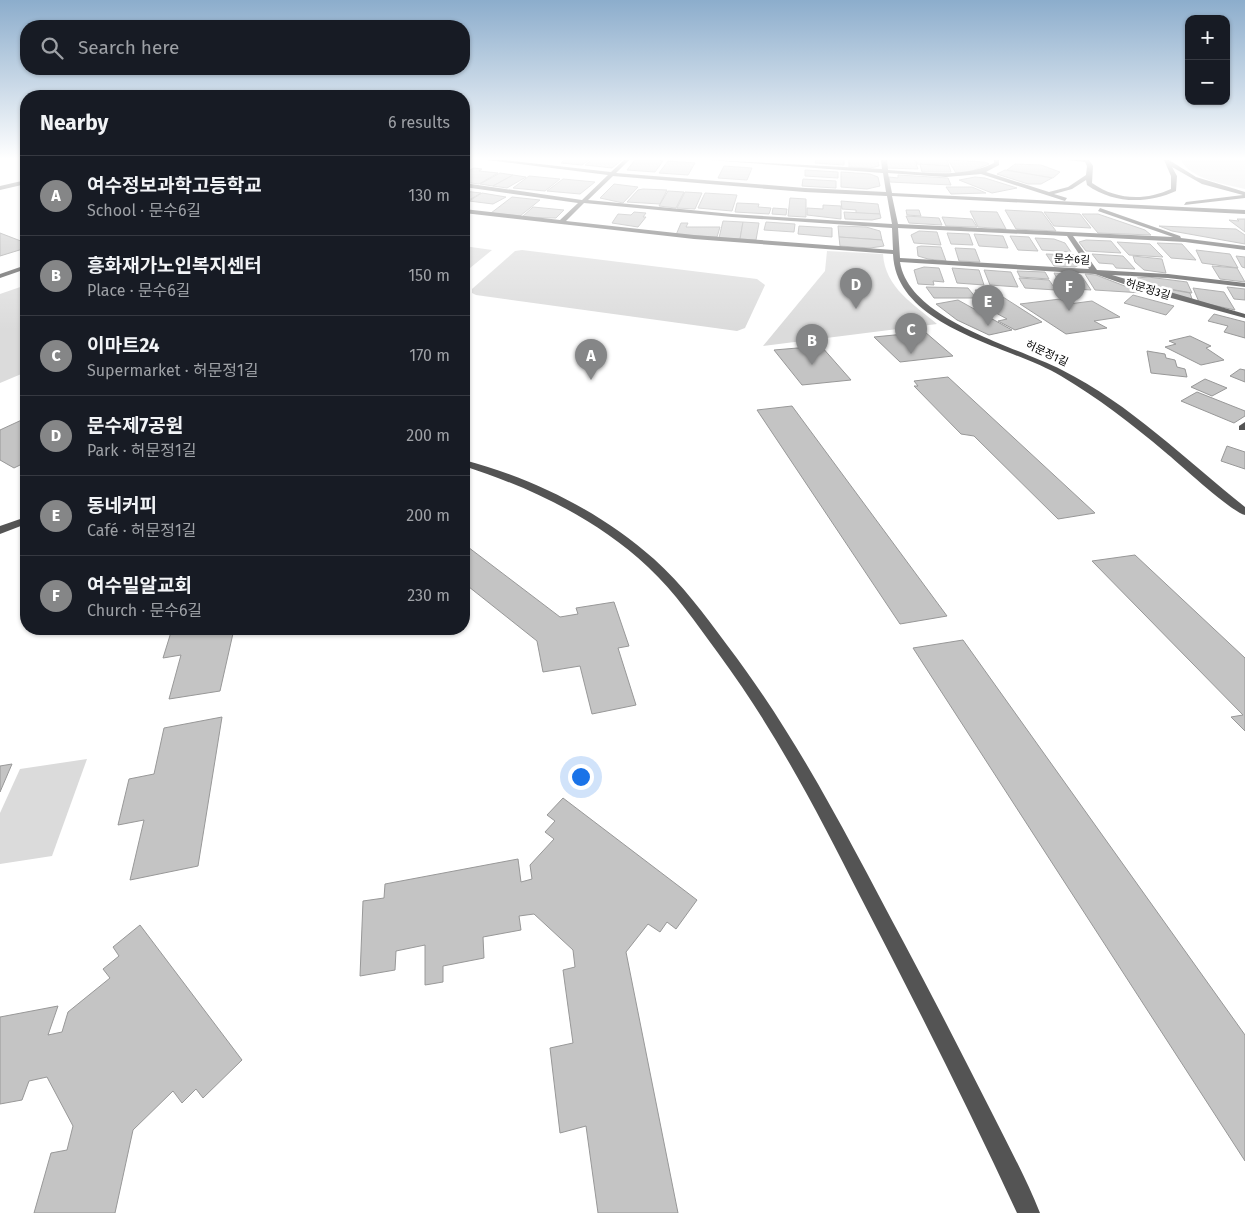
<!DOCTYPE html>
<meta charset="utf-8">
<style>
:root{--surface:#171b24;--page:#242831;--text:#f1f3f6;--muted:#9ea1a6;--line:#363941;--accent:#858687}
body{margin:0;font-family:"Fira Sans","Noto Sans KR",sans-serif;background:var(--page);color:var(--text)}
.controls{position:absolute;right:15px;top:15px;display:grid;overflow:hidden;border-radius:10px;box-shadow:0 1px 4px #0004}
.controls button{width:45px;height:45px;display:grid;place-items:center;padding:0;border:0;border-bottom:1px solid var(--line);background:var(--surface);color:var(--text);font:25px sans-serif}
.you{position:absolute;left:580px;top:776px;width:18px;height:18px;margin:-12px;border:4px solid #fff;border-radius:50%;background:#1a73e8;box-shadow:0 0 0 8px #1a73e833}
.badge{display:grid;place-items:center;width:32px;height:32px;border-radius:50%;background:var(--accent);color:#fff;font-size:16px;font-weight:700}
.pin{position:absolute;translate:-50% -41px;filter:drop-shadow(0 1px 2px #0008)}
.pin::after{content:'';position:absolute;top:26px;width:18px;height:15px;background:inherit;clip-path:polygon(0 0,100% 0,50% 100%)}
.list{margin:0;padding:0;list-style:none}
h2{display:flex;justify-content:space-between;align-items:center;height:65px;margin:0;padding:0 20px;font-size:21px}
h2 small{font-size:16px;font-weight:400;color:var(--muted)}
.list li{display:grid;grid-template-columns:32px 1fr auto;gap:15px;align-items:center;box-sizing:border-box;height:80px;padding:0 20px;border-top:1px solid var(--line)}
.list b{display:block;font-size:19px;white-space:nowrap}
.list p{margin:0;font-size:16px;white-space:nowrap;color:var(--muted)}
.list em{font-size:16px;font-style:normal;color:var(--muted)}
.icon{flex:none;width:28px;height:28px;fill:none;stroke:currentColor;stroke-width:2;stroke-linecap:round;stroke-linejoin:round}
.map{position:relative;flex:none;width:1245px;height:1213px;overflow:hidden}
.search{position:absolute;background:var(--surface);box-shadow:0 1px 4px #0004;left:20px;top:20px;width:450px;height:55px;display:flex;align-items:center;gap:12px;box-sizing:border-box;padding:0 18px;border-radius:20px;color:var(--muted);font-size:19px}
.panel{position:absolute;background:var(--surface);box-shadow:0 1px 4px #0004;left:20px;top:90px;width:450px;height:545px;border-radius:20px}
.map>svg:first-child{display:block}
.green{fill:#dbdbdb}
.building{fill:#c4c4c4;stroke:#989898}
.lines{fill:none;stroke-linecap:round;stroke-linejoin:round}
.minor{fill:#545454;fill-rule:evenodd}
.labels{text-anchor:middle;stroke-width:5;stroke-linejoin:round;paint-order:stroke}
.far-street-label{font-size:11px;fill:#000;stroke:#fff}
</style>
<div class="map">
<svg width="1245" height="1213" viewBox="0 0 1245 1213">
<rect width="100%" height="100%" fill="#fff"/>
<!-- green -->
<g class="green">
<path d="M1181,160H1245V189C1226,184 1191,180 1181,160Z"/>
<path d="M464,246L492,250L464,273Z"/>
<path d="M522,250L757,279L765,285L745,328L737,331L476,295L472,293V289L515,251Z"/>
<path d="M827,251L883,254C885,288 914,304 937,324L763,346L825,271Z"/>
<path d="M26,285V372L0,383V294Z"/>
<path d="M87,759L52,856L0,864V813L20,769Z"/>
</g>
<!-- building -->
<g class="building">
<path d="M564,160H589L582,165L561,163Z"/>
<path d="M592,160H622L612,168L585,165Z"/>
<path d="M635,160H657L663,161L655,172L627,170Z"/>
<path d="M816,160H844V165L815,163Z"/>
<path d="M849,160H878L879,166L870,168L849,167Z"/>
<path d="M886,160H915L918,169L887,168Z"/>
<path d="M916,160H947L949,166L917,164Z"/>
<path d="M948,160L985,162L989,164L972,171L956,173Z"/>
<path d="M668,161L695,163L688,175L659,173Z"/>
<path d="M920,164L949,166L951,172H922Z"/>
<path d="M1015,164L1041,165L1060,172L1053,178L1007,170Z"/>
<path d="M724,166L752,168L747,180L718,178Z"/>
<path d="M474,168L482,169L479,171L498,173L479,184L464,182V173Z"/>
<path d="M805,170L838,172V178L805,176Z"/>
<path d="M1005,170L1052,178L1041,184H1028L997,174Z"/>
<path d="M841,172L870,174L878,177L880,186L867,189L841,187Z"/>
<path d="M500,173L513,175L493,186L480,184Z"/>
<path d="M513,175L526,177L507,188L493,186Z"/>
<path d="M898,175L948,178L951,185L890,182L889,177L898,178Z"/>
<path d="M529,176L560,179L545,191L513,188Z"/>
<path d="M975,177L985,178L1017,188L992,193L959,180Z"/>
<path d="M563,179L595,182L580,194L547,191Z"/>
<path d="M803,179L836,181V188L802,186Z"/>
<path d="M614,184L638,187L623,203L600,198Z"/>
<path d="M946,187H972L986,193L951,194Z"/>
<path d="M643,189L667,190L660,204L627,202L638,190Z"/>
<path d="M464,191L481,193L464,203Z"/>
<path d="M668,191L684,192L676,208L659,206Z"/>
<path d="M685,192L702,193L695,209L677,208Z"/>
<path d="M482,193L506,197L493,204L469,201Z"/>
<path d="M705,193L737,195L732,211L698,208Z"/>
<path d="M512,197L540,200L520,216L491,213Z"/>
<path d="M790,198L806,199V217L788,216Z"/>
<path d="M841,201L878,204L880,214L856,213V210L842,209Z"/>
<path d="M737,203L759,204L758,207L771,208L769,214L735,212Z"/>
<path d="M823,205L841,206V219L807,215V208L823,209Z"/>
<path d="M533,207L564,210L556,218L522,217Z"/>
<path d="M773,208L787,209L786,215L772,214Z"/>
<path d="M906,210H919L921,216L907,215Z"/>
<path d="M1005,210L1042,212L1056,231L1016,229Z"/>
<path d="M970,211L997,212L1006,229L978,227Z"/>
<path d="M634,212L646,213L643,217H646L638,227L612,223L618,214L631,215Z"/>
<path d="M844,212L880,214L881,218L872,220L845,219Z"/>
<path d="M1044,212L1080,214L1091,228L1054,226Z"/>
<path d="M1082,214H1098L1145,230L1151,235L1098,233Z"/>
<path d="M906,216L939,218L942,225L909,223Z"/>
<path d="M942,217L972,219L977,227L946,226Z"/>
<path d="M1237,219H1245V232L1229,220L1239,221Z"/>
<path d="M723,221L743,222L740,239L719,238Z"/>
<path d="M743,222L759,223L756,240L740,239Z"/>
<path d="M766,222L795,224L794,232L764,230Z"/>
<path d="M681,223H688L686,227H720L717,237L676,235Z"/>
<path d="M799,226L832,228V237L798,234Z"/>
<path d="M838,226L866,227L880,231L882,240L839,237Z"/>
<path d="M1159,226L1236,229L1245,235V244L1172,231Z"/>
<path d="M919,231L937,232L941,245L914,243L911,235Z"/>
<path d="M0,233L26,243V248L0,256Z"/>
<path d="M947,233L969,234L973,245L951,244Z"/>
<path d="M974,234L1003,236L1008,248L979,246Z"/>
<path d="M1010,236L1029,237L1038,251L1018,250Z"/>
<path d="M839,237L882,240L884,246L870,248L840,246Z"/>
<path d="M1035,238L1054,239L1065,243L1071,252L1042,250Z"/>
<path d="M1086,240L1111,241L1121,253L1086,251L1079,242Z"/>
<path d="M1117,242L1150,244L1163,257L1129,255Z"/>
<path d="M1157,243L1182,244L1196,260L1171,258Z"/>
<path d="M921,246L941,247L946,261L928,259L918,256L917,247Z"/>
<path d="M955,248L975,249L980,262L959,261Z"/>
<path d="M1196,250L1230,254L1238,268L1202,263Z"/>
<path d="M1046,254L1074,255L1081,264L1075,267L1054,266Z"/>
<path d="M1092,254L1123,256L1135,269L1116,268L1113,264L1099,263Z"/>
<path d="M1133,256L1162,259L1166,273L1144,270L1135,262Z"/>
<path d="M1236,256L1245,257V268L1242,267Z"/>
<path d="M1212,266L1237,268L1245,282L1220,279Z"/>
<path d="M924,267L939,268L944,282L933,281L934,285L918,284L914,270Z"/>
<path d="M952,268L979,270L984,285L957,283Z"/>
<path d="M984,270L1011,272L1018,287L990,285Z"/>
<path d="M1017,271L1045,272L1049,279L1020,277Z"/>
<path d="M1054,273L1081,275L1091,290L1062,288Z"/>
<path d="M1085,274L1096,275L1143,293L1095,290Z"/>
<path d="M1148,277L1187,282L1192,293L1136,283L1137,278Z"/>
<path d="M1019,278L1049,280L1056,290L1025,288Z"/>
<path d="M926,287L968,288L976,298H934Z"/>
<path d="M1227,287L1245,289V300L1234,299Z"/>
<path d="M1161,288L1190,293L1192,299L1161,292Z"/>
<path d="M1193,288L1224,292L1235,310L1199,302Z"/>
<path d="M975,290H992L1042,322L1015,330L998,321L1007,319L974,301L982,299Z"/>
<path d="M1133,295L1174,306L1166,315L1124,303Z"/>
<path d="M1060,299L1069,304L1092,301L1120,317L1094,321L1107,328L1066,334L1020,304Z"/>
<path d="M958,300L1012,330L989,335L957,320L936,304Z"/>
<path d="M1214,314L1245,322V338L1224,332L1228,326L1208,321Z"/>
<path d="M925,332L953,356L900,362L874,337Z"/>
<path d="M1190,336L1211,346L1206,348L1224,360L1201,365L1165,347L1176,344L1169,341Z"/>
<path d="M821,346L851,380L802,385L774,350Z"/>
<path d="M1147,351L1165,354L1166,358L1175,360L1177,367L1185,369L1187,377L1151,373Z"/>
<path d="M1240,369L1245,370V382L1230,376Z"/>
<path d="M948,377L1095,513L1058,519L974,436L961,434L914,386H918L914,381Z"/>
<path d="M1205,379L1227,388L1212,396L1191,387Z"/>
<path d="M1197,392L1245,411V416L1234,423L1181,401Z"/>
<path d="M792,406L947,616L900,624L757,410Z"/>
<path d="M26,418V462L14,468L0,460V430Z"/>
<path d="M1227,446L1245,452V469L1221,461Z"/>
<path d="M464,544L560,617L578,614L576,608L614,602L629,646L618,648L636,705L592,714L580,666L543,672L537,641L464,583Z"/>
<path d="M1135,555L1245,658V731L1231,717L1243,715L1092,561Z"/>
<path d="M172,629H234L220,691L169,699L181,655L163,658Z"/>
<path d="M963,640L1245,1035V1161L913,648Z"/>
<path d="M222,717L198,866L130,880L144,820L118,825L129,779L154,774L164,728Z"/>
<path d="M12,764L0,792V766Z"/>
<path d="M563,798L697,900L676,929L667,922L660,932L648,924L626,952L678,1213H598L586,1126L560,1133L550,1048L573,1043L563,970L575,967L573,950L534,914L519,916L521,930L483,937L484,958L443,966V982L425,985V945L396,951L395,970L360,976L363,901L384,898L385,884L518,859L521,882L532,879L530,865L554,839L545,832L555,821L547,815Z"/>
<path d="M140,925L242,1060L203,1098L196,1089L182,1103L173,1091L133,1130L115,1213H34L51,1153L67,1150L73,1126L47,1077L29,1081L22,1100L0,1104V1017L58,1006L48,1035L62,1032L68,1012L110,978L103,969L119,956L113,947Z"/>
</g>
<g class="lines">
<!-- minor -->
<g class="minor">
<path d="M487,160H503L611,172L624,160H629L616,173L805,188L886,192L883,173L709,160L882,169L881,160H887L888,170C923,172 962,179 994,163V160H999V165L986,172L1049,192L1068,187L1086,175L1087,166L1085,162L1068,160H1089L1093,166L1092,183C1116,200 1145,201 1171,189V176L1164,160H1169L1196,177L1245,192V198L1184,205L1186,202L1243,195L1202,184L1172,167L1177,176L1176,191C1147,204 1114,204 1087,185L1086,180L1072,189L1054,194L1067,198L1065,201L981,174L946,177L888,173L892,193L1245,210V214L892,196L898,224L1173,237L1098,211L1100,208L1180,236L1181,238L1245,246V250L1185,242L1073,236L1097,270L1168,274L1245,283V287L1168,278L1112,275L1245,314V318L1138,289L1095,274L900,262C909,320 1015,346 1062,370C1130,404 1186,460 1245,507V515C1231,512 1180,464 1165,452C1132,424 1098,398 1061,376C1009,345 896,328 893,254L694,239L464,213V209L560,220L578,203L464,187V183L582,200L608,175ZM613,176L805,192L887,196L892,224L732,214L588,200ZM584,203L732,217L892,228L893,250L694,235L566,221ZM898,228L1067,236L1089,269L900,258Z"/>
<path d="M26,180V184L0,190V186Z"/>
<path d="M26,265V269L0,278V274Z"/>
<path d="M1245,422V430H1239V426Z"/>
<path d="M464,460C533,478 601,512 654,559C682,584 705,615 727,645C798,738 848,838 903,941C933,997 962,1054 991,1111C1008,1145 1026,1178 1040,1213H1017C968,1107 915,1002 861,898C817,811 776,732 718,653C696,623 675,592 648,567C596,518 531,488 464,466Z"/>
<path d="M26,517V524L0,534V526Z"/>
</g>
</g>
<!-- sky -->
<linearGradient id="sky" x2="0" y2="1"><stop stop-color="#8cadcc"/><stop offset="0.48" stop-color="#fff"/><stop offset="1" stop-color="#fff" stop-opacity="0"/></linearGradient>
<rect width="1245" height="330" fill="url(#sky)"/>
<g class="labels">
<!-- far-street labels -->
<g class="far-street-label">
<text transform="translate(1072 259) rotate(3)" y="4">문수6길</text>
<text transform="translate(1148 289) rotate(17)" y="4">허문정3길</text>
<text transform="translate(1047 353) rotate(25)" y="4">허문정1길</text>
</g>
</g>
</svg>
<div class="controls">
<button>+</button>
<button>−</button>
</div>
<div class="you"></div>
<div class="pin badge" style="left:591px;top:380px">A</div>
<div class="pin badge" style="left:812px;top:365px">B</div>
<div class="pin badge" style="left:911px;top:354px">C</div>
<div class="pin badge" style="left:856px;top:309px">D</div>
<div class="pin badge" style="left:988px;top:326px">E</div>
<div class="pin badge" style="left:1069px;top:311px">F</div>
<div class="search"><svg class="icon" aria-label="search" viewBox="0 0 24 24"><circle cx="10" cy="10" r="6"/><path d="M15 15l6 6"/></svg>Search here</div>
<section class="panel">
<h2>Nearby<small>6 results</small></h2>
<ul class="list">
<li><span class="badge">A</span><div><b>여수정보과학고등학교</b><p>School · 문수6길</p></div><em>130 m</em></li>
<li><span class="badge">B</span><div><b>흥화재가노인복지센터</b><p>Place · 문수6길</p></div><em>150 m</em></li>
<li><span class="badge">C</span><div><b>이마트24</b><p>Supermarket · 허문정1길</p></div><em>170 m</em></li>
<li><span class="badge">D</span><div><b>문수제7공원</b><p>Park · 허문정1길</p></div><em>200 m</em></li>
<li><span class="badge">E</span><div><b>동네커피</b><p>Café · 허문정1길</p></div><em>200 m</em></li>
<li><span class="badge">F</span><div><b>여수밀알교회</b><p>Church · 문수6길</p></div><em>230 m</em></li>
</ul>
</section>
</div>
